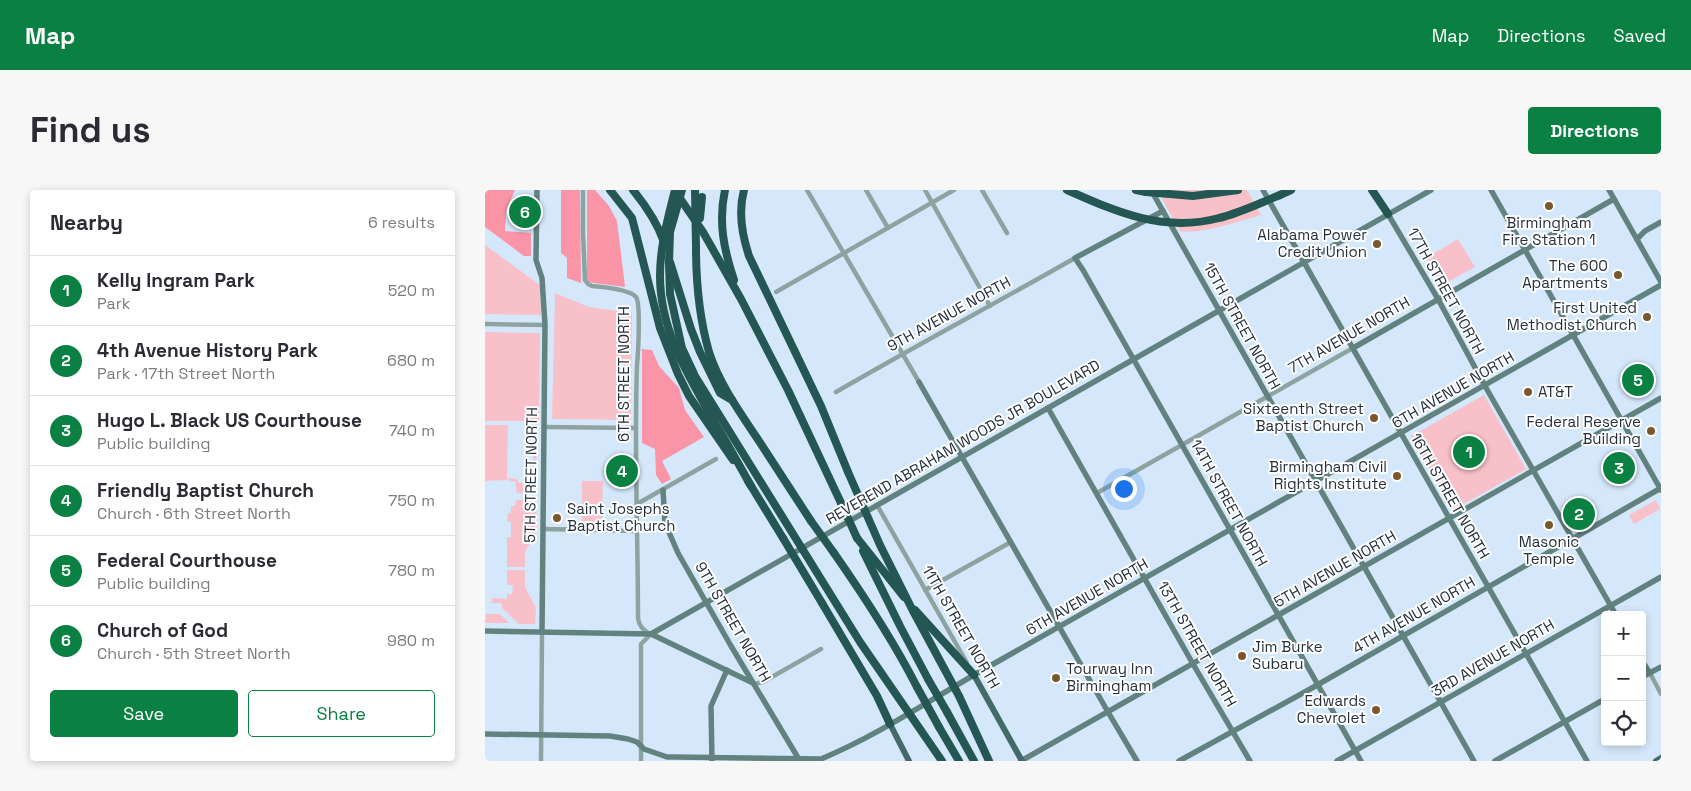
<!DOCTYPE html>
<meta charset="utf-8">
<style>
:root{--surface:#fff;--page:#f7f7f7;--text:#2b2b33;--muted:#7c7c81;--line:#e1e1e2;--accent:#0b8043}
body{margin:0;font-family:"Space Grotesk",sans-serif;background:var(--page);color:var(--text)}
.controls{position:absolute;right:15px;bottom:15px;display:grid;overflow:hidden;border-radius:5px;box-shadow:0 2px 8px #0003}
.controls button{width:45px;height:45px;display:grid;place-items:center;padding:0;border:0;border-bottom:1px solid var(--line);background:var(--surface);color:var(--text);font:25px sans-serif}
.you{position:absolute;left:638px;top:298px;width:18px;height:18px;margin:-12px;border:4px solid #fff;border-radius:50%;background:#1a73e8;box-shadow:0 0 0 8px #1a73e833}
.badge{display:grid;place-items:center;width:32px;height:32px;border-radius:50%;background:var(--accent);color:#fff;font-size:16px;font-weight:700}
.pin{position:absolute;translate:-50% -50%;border:2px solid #fff;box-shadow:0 1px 5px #0006}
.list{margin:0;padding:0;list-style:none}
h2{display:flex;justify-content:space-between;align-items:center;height:65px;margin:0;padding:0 20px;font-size:21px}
h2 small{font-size:16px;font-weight:400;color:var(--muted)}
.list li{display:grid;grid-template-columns:32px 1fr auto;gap:15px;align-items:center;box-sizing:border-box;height:70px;padding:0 20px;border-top:1px solid var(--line)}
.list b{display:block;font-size:19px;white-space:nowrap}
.list p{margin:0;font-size:16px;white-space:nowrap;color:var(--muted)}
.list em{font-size:16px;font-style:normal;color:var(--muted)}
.actions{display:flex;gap:10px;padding:15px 20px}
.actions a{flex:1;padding:11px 0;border:1px solid var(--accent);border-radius:5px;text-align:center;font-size:18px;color:var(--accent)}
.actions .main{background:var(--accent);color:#fff}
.icon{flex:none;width:28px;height:28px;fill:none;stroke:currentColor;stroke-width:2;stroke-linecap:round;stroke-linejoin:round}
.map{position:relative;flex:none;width:1176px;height:571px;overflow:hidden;border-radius:5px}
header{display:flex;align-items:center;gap:30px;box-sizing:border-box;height:70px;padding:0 25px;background:var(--accent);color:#fff}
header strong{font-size:24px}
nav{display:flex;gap:28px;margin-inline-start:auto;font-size:18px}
.intro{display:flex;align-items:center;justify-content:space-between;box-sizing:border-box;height:120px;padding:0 30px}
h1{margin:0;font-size:35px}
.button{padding:12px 22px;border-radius:5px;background:var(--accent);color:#fff;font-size:18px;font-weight:700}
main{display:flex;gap:30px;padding:0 30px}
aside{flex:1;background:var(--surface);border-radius:5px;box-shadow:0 2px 8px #0003}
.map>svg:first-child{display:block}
.green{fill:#f8c1c9}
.forest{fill:#f995a6}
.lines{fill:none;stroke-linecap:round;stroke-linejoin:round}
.street{stroke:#8da3a0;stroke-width:4.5}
.secondary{stroke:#62827f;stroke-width:5.5}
.primary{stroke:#426b68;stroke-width:6}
.highway{stroke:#245753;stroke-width:8}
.highway-bridge{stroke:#245753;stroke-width:8}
.poi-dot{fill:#79572f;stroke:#fff;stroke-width:2}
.labels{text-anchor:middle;stroke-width:4;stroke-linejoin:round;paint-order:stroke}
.poi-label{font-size:15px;fill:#242f3c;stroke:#fff;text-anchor:end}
.street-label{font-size:15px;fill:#242f3c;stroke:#fff}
</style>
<header>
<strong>Map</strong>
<nav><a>Map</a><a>Directions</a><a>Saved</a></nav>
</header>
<div class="intro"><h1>Find us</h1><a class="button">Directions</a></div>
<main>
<aside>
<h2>Nearby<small>6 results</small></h2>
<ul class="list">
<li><span class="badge">1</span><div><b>Kelly Ingram Park</b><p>Park</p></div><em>520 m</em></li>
<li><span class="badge">2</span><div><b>4th Avenue History Park</b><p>Park · 17th Street North</p></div><em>680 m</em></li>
<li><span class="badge">3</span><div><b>Hugo L. Black US Courthouse</b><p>Public building</p></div><em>740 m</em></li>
<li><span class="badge">4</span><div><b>Friendly Baptist Church</b><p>Church · 6th Street North</p></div><em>750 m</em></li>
<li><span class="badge">5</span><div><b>Federal Courthouse</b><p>Public building</p></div><em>780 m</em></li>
<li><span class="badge">6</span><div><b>Church of God</b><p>Church · 5th Street North</p></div><em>980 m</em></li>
</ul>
<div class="actions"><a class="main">Save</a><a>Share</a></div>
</aside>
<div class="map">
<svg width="1176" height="571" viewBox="0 0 1176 571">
<rect width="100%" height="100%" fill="#d5e8fb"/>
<!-- green -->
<g class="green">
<path d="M672,0H762L776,25C755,31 715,45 695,41Z"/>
<path d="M973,49L990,77L956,96L941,68Z"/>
<path d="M0,55L55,95L56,125L0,124Z"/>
<path d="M70,103L104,117L147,123L146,230L67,229Z"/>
<path d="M0,142L55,143L54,231L51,235H47L46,231H0Z"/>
<path d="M999,205L1041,279L968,320L926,246Z"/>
<path d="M0,235H23L22,290L0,291Z"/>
<path d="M45,241H52L51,283L45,282H48L49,242Z"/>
<path d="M23,288L32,289L34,293H44L45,289H51V304L32,303L30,291H25Z"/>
<path d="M97,291H118L117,332H97Z"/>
<path d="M31,310H51L52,341L40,362V377H22V347H26V332L22,331L23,323H26V316H30Z"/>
<path d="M1171,310L1175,319L1149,334L1144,325Z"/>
<path d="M1081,314L1104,321L1108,328L1090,337L1076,316Z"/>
<path d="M22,380H40V397L51,418L50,434H34L17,418V413H6L8,408L22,409V404H27L28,395H22Z"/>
<path d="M1,424H15L24,433H0Z"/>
</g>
<!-- forest -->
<g class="forest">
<path d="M0,0H30L21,21L20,41L46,43V66H39L0,37Z"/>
<path d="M76,0H95L96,93L82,88V68L76,63Z"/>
<path d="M102,0H110L124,16L132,31L140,97L109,93L104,92L102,88Z"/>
<path d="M157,159L167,160L174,176L194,198L200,220L219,247L177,271L186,289L177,294L171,285L170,259L157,253Z"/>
</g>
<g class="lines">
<!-- street -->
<g class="street">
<path d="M98,0V42L100,90L103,94L107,96C117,97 145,99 151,107C156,113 153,165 152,175C149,260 153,344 153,428C154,436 158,441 166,444L156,454V571"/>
<path d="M322,0L434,192"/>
<path d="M381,0L403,38"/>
<path d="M440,0L505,116"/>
<path d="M497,0L522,43"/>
<path d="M291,102L469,0"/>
<path d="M0,134L60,135"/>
<path d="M351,202C430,156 511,113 590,68"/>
<path d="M60,237L151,238"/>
<path d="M612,303L868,158"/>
<path d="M152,314L231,269"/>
<path d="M392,315L482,473"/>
<path d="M58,339L152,341"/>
<path d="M440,400L526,352"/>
<path d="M1165,483L1176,504"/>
<path d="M269,494L278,492L336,459"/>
<path d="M56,571L57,442"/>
</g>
<!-- secondary -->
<g class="secondary">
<path d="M52,0L51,70L57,88L60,135L57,442"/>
<path d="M666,0L989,571"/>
<path d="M778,0L1102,571"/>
<path d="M1006,0L1176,300"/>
<path d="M1124,0L1176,92"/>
<path d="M678,21L590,68L598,80L876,571"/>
<path d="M903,24L953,109L1000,196L1131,425"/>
<path d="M1152,49L1160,41L1176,32"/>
<path d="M868,158L1129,9"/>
<path d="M434,192L623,522L652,571"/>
<path d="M563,218L708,474L765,571"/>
<path d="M178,300L180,333L193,363L246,456L315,571"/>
<path d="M0,441L166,444L946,0"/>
<path d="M166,444L268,493"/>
<path d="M1157,471L1165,483"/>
<path d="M1157,487L1176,477"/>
<path d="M0,544L125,546L143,549L152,552L159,559L182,567H190L336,569C389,547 439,514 489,485L1176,95"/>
<path d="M227,571L226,516L242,480"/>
<path d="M536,571L1176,208"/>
<path d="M694,571L827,498L1176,298"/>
<path d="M852,571L1176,387"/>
<path d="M1010,571L1120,509"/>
</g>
<!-- primary -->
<g class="primary">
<path d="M489,485L537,571"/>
<path d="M405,534L424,571"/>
<path d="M1171,571L1176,568"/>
</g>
<!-- highway -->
<g class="highway">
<path d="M125,0L147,28L175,138L193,184L204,206L248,270"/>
<path d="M148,0C161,16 172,32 179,52"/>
<path d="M240,0C233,32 239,60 249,90"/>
<path d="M259,0C253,22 257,45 264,66L336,216L363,282"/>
<path d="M651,0L661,2"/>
<path d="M887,0L903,24"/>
<path d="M192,4L218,42L256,109L303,200L356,313"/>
<path d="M795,5L806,0"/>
<path d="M211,57C211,93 214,127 224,162C234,193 254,221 272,248C290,276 308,303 326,331"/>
<path d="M185,72L206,139L215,162L235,203L247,210"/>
<path d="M263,291L298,348"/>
<path d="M372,348L419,407"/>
<path d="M378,361L415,436L443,489"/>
<path d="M349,363C379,406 408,450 432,497"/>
<path d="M337,413L392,506L405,534"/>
<path d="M430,420L489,485"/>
<path d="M462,522L489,571"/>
<path d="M454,537L474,571"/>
</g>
<!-- highway-bridge -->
<g class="highway-bridge">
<path d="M190,0C183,28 175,56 175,86C175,141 204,187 230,233C243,254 254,275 266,296"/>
<path d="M197,0L185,42L184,73L185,104L197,158L210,186L375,452L457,571"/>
<path d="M210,0L211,57"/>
<path d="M582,0C632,22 678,43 734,28C755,23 775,13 795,5"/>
<path d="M661,2L708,6L753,0"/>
<path d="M215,28L217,7"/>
<path d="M363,282L395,355L427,419L474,506L504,571"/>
<path d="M356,313L372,348"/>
<path d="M326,331L349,363"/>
<path d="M298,348L337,413"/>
<path d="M443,489L462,522"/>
<path d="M432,497L454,537"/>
</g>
</g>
<!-- markers -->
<g class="poi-dot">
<circle cx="1064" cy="16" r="5"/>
<circle cx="892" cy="54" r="5"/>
<circle cx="1133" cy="85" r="5"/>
<circle cx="1162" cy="127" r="5"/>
<circle cx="1043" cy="202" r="5"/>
<circle cx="889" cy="228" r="5"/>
<circle cx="1166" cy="241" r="5"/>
<circle cx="912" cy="286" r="5"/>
<circle cx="72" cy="328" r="5"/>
<circle cx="1064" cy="335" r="5"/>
<circle cx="757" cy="466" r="5"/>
<circle cx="571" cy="488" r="5"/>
<circle cx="891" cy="520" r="5"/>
</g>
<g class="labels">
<!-- poi labels -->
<g class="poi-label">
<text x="1064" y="38" text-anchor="middle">Birmingham<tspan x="1064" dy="17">Fire Station 1</tspan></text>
<text x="882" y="50">Alabama Power<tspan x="882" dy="17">Credit Union</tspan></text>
<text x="1123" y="81">The 600<tspan x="1123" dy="17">Apartments</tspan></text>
<text x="1152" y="123">First United<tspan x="1152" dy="17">Methodist Church</tspan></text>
<text x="1053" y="207" text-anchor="start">AT&amp;T</text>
<text x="879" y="224">Sixteenth Street<tspan x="879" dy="17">Baptist Church</tspan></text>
<text x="1156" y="237">Federal Reserve<tspan x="1156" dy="17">Building</tspan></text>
<text x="902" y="282">Birmingham Civil<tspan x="902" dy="17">Rights Institute</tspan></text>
<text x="82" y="324" text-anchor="start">Saint Josephs<tspan x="82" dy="17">Baptist Church</tspan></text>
<text x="1064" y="357" text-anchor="middle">Masonic<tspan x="1064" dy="17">Temple</tspan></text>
<text x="767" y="462" text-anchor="start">Jim Burke<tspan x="767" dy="17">Subaru</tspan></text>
<text x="581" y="484" text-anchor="start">Tourway Inn<tspan x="581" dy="17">Birmingham</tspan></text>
<text x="881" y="516">Edwards<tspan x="881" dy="17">Chevrolet</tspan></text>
</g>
<!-- street labels -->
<g class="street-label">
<text transform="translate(961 101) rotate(61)" y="5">17TH STREET NORTH</text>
<text transform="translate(464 124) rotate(-29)" y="5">9TH AVENUE NORTH</text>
<text transform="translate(757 136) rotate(61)" y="5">15TH STREET NORTH</text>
<text transform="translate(864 145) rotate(-30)" y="5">7TH AVENUE NORTH</text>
<text transform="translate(139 184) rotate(-90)" y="5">6TH STREET NORTH</text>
<text transform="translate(968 200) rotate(-30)" y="5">6TH AVENUE NORTH</text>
<text transform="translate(478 252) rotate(-30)" y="5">REVEREND ABRAHAM WOODS JR BOULEVARD</text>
<text transform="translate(46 285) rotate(-89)" y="5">5TH STREET NORTH</text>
<text transform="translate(965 306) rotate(60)" y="5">16TH STREET NORTH</text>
<text transform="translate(744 313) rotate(61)" y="5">14TH STREET NORTH</text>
<text transform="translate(850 379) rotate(-30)" y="5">5TH AVENUE NORTH</text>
<text transform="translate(602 407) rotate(-30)" y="5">6TH AVENUE NORTH</text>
<text transform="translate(929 425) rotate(-30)" y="5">4TH AVENUE NORTH</text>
<text transform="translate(248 432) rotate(60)" y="5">9TH STREET NORTH</text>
<text transform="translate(476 437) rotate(60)" y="5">11TH STREET NORTH</text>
<text transform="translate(712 454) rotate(60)" y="5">13TH STREET NORTH</text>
<text transform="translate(1008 468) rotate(-30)" y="5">3RD AVENUE NORTH</text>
</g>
</g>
</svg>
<div class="controls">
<button>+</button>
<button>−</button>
<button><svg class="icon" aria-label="locate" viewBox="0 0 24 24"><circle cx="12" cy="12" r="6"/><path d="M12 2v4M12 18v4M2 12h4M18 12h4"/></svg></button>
</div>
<div class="you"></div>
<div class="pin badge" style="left:984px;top:262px">1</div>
<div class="pin badge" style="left:1094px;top:324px">2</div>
<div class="pin badge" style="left:1134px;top:278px">3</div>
<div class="pin badge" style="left:137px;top:281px">4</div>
<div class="pin badge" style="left:1153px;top:190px">5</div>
<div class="pin badge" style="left:40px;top:22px">6</div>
</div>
</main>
